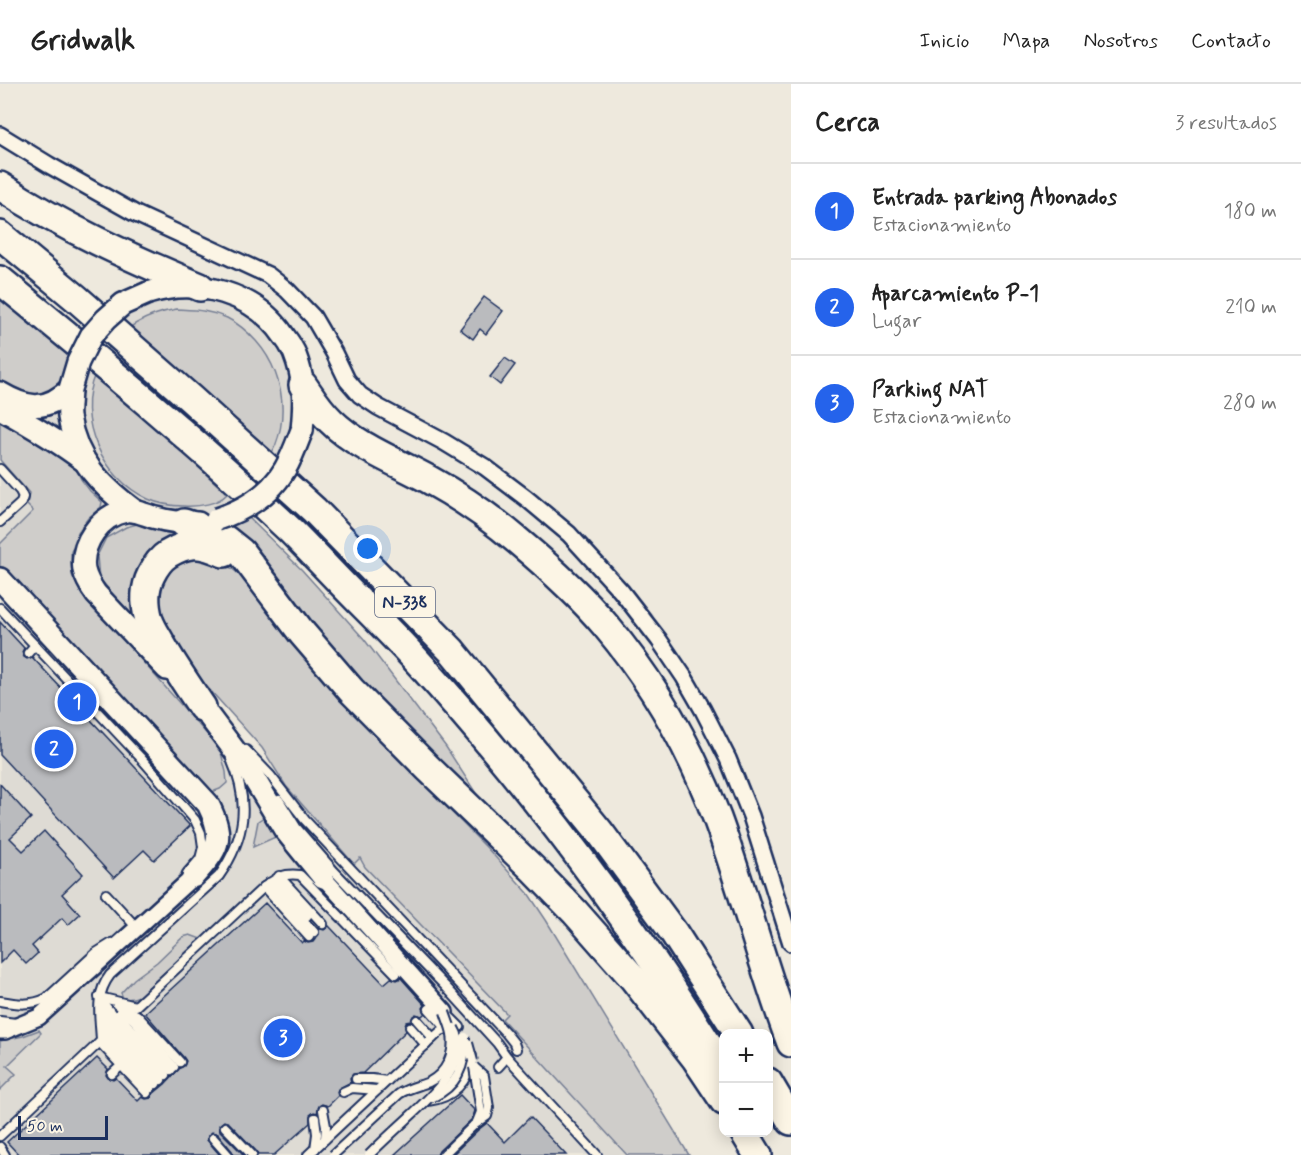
<!DOCTYPE html>
<html lang="es">
<meta charset="utf-8">
<style>
:root{--surface:#fff;--page:#f6f6f6;--text:#222;--muted:#767676;--line:#e0e0e0;--accent:#2563eb}
body{margin:0;font-family:Mynerve,sans-serif;background:var(--page);color:var(--text)}
.controls{position:absolute;right:18px;bottom:18px;display:grid;overflow:hidden;border-radius:12px;box-shadow:0 3px 15px #0003}
.controls button{width:54px;height:54px;display:grid;place-items:center;padding:0;border:0;border-bottom:2px solid var(--line);background:var(--surface);color:var(--text);font:30px sans-serif}
.scale{position:absolute;left:18px;bottom:15px;width:90px;box-sizing:border-box;padding-left:6px;border:3px solid #1b2f5e;border-top:0;font-size:16px;line-height:21px;white-space:nowrap;color:#1b2f5e;-webkit-text-stroke:4px #fcf5e5;paint-order:stroke}
.you{position:absolute;left:368px;top:465px;width:21px;height:21px;margin:-15px;border:4px solid #fff;border-radius:50%;background:#1a73e8;box-shadow:0 0 0 9px #1a73e833}
.badge{display:grid;place-items:center;width:39px;height:39px;border-radius:50%;background:var(--accent);color:#fff;font-size:20px;font-weight:700}
.pin{position:absolute;translate:-50% -50%;border:3px solid #fff;box-shadow:0 2px 6px #0006}
.list{margin:0;padding:0;list-style:none}
h2{display:flex;justify-content:space-between;align-items:center;height:78px;margin:0;padding:0 24px;font-size:26px}
h2 small{font-size:20px;font-weight:400;color:var(--muted)}
.list li{display:grid;grid-template-columns:39px 1fr auto;gap:18px;align-items:center;box-sizing:border-box;height:96px;padding:0 24px;border-top:2px solid var(--line)}
.list b{display:block;font-size:22px;white-space:nowrap}
.list p{margin:0;font-size:20px;white-space:nowrap;color:var(--muted)}
.list em{font-size:20px;font-style:normal;color:var(--muted)}
.map{position:relative;flex:none;width:791px;height:1071px;overflow:hidden}
header{display:flex;align-items:center;gap:36px;box-sizing:border-box;height:84px;padding:0 30px;background:var(--surface);border-bottom:2px solid var(--line)}
header strong{font-size:28px}
nav{display:flex;gap:33px;margin-inline-start:auto;font-size:21px}
main{display:flex}
aside{flex:1;background:var(--surface)}
.map>svg:first-child{display:block}
.built{fill:#dedbd4}
.green{fill:#cfcdca;stroke:#757e94;stroke-width:1.5}
.building{fill:#babbbe;stroke:#1b2f5e;stroke-width:1.5}
.lines{fill:none;stroke-linecap:round;stroke-linejoin:round}
.lane-casing{stroke:#1b2f5e;stroke-width:12}
.street-casing{stroke:#1b2f5e;stroke-width:20}
.secondary-casing{stroke:#1b2f5e;stroke-width:26}
.highway-casing{stroke:#1b2f5e;stroke-width:32}
.lane{stroke:#fcf5e5;stroke-width:8}
.street{stroke:#fcf5e5;stroke-width:15}
.secondary{stroke:#fcf5e5;stroke-width:21}
.highway{stroke:#fcf5e5;stroke-width:27}
.lane-bridge-casing{stroke:#1b2f5e;stroke-width:12;stroke-linecap:butt}
.secondary-bridge-casing{stroke:#1b2f5e;stroke-width:26;stroke-linecap:butt}
.lane-bridge{stroke:#fcf5e5;stroke-width:8}
.secondary-bridge{stroke:#fcf5e5;stroke-width:21}
.labels{text-anchor:middle;stroke-width:6;stroke-linejoin:round;paint-order:stroke}
.shield{fill:#fcf5e5;stroke:#5e6a86;stroke-width:1.5}
.shield-label{font-size:18px;font-weight:bold;fill:#1b2f5e}
</style>
<header>
<strong>Gridwalk</strong>
<nav><a>Inicio</a><a>Mapa</a><a>Nosotros</a><a>Contacto</a></nav>
</header>
<main>
<div class="map">
<svg width="791" height="1071" viewBox="0 0 791 1071">
<rect width="100%" height="100%" fill="#eee9dd"/>
<filter id="ink" filterUnits="userSpaceOnUse"><feTurbulence type="fractalNoise" baseFrequency=".0167" numOctaves="2"/><feDisplacementMap in="SourceGraphic" scale="12" xChannelSelector="R" yChannelSelector="G"/><feConvolveMatrix kernelMatrix="1 2 1 2 8 2 1 2 1" color-interpolation-filters="sRGB"/></filter>
<g filter="url(#ink)">
<!-- built -->
<path class="built" d="M127,209L256,218L307,291L293,391L189,451L148,444L137,441L126,443L106,454L97,472L172,578L286,702L354,780L360,774L365,783L507,930L503,936L627,1071H0V300L27,316Z"/>
<!-- green -->
<g class="green">
<path d="M0,210L73,269C63,299 65,303 34,315L0,300Z"/>
<path d="M177,225C196,226 209,226 227,234C239,240 248,248 256,257C290,295 292,355 255,392L106,267C123,243 148,230 177,225Z"/>
<path d="M95,290L158,345L227,410C218,420 198,423 184,422C171,422 159,420 148,415C103,395 75,335 95,290Z"/>
<path d="M0,332L37,353L75,383L81,395L90,407L102,418L101,423L88,434L78,448L71,468L72,491L82,511L121,553L220,665L226,688L227,699L220,705L212,708L206,705L0,483V460L33,427L27,421L29,409L0,376Z"/>
<path d="M247,432L302,486L364,555L446,663L505,754L359,604L224,442Z"/>
<path d="M137,440L148,444L189,451L135,536L99,494L97,472L106,454L126,443Z"/>
<path d="M198,470C216,475 227,479 241,492L321,593L381,657L486,763L528,809L546,836L689,1071H627L502,935L507,930L365,783L360,774L354,780L286,702L262,664L183,576L164,548L156,506L172,478Z"/>
<path d="M93,612H95L197,722L198,725L196,726L193,725L93,617L92,615Z"/>
<path d="M267,731L280,751L253,763L258,737Z"/>
<path d="M190,851L201,855L139,912C133,915 129,916 123,914L121,909L134,895L157,878L183,853Z"/>
<path d="M39,946L41,949L7,982L16,990L0,1006V957L23,952Z"/>
</g>
<!-- building -->
<g class="building">
<path d="M484,213L503,227L486,250L480,245L473,255L460,245Z"/>
<path d="M505,274L515,281L500,301L490,293Z"/>
<path d="M0,538L24,564L22,568L24,573L27,575L32,573L190,742L154,776L144,766L114,794L0,671Z"/>
<path d="M0,700L31,734L10,754L23,767L44,747L83,790L62,810L80,830L68,841L62,834L32,862L38,869L26,880L13,866L0,879Z"/>
<path d="M265,819L302,859L304,857L308,859L313,858L319,850L318,844L324,846L329,842L384,900L391,894L397,896L401,894L425,921L423,924L425,929L422,932L416,930L413,932L411,937L406,938L405,941L406,947L363,989L353,990L350,994L351,998L338,1005L337,1008L338,1012L328,1022L322,1020L319,1022L317,1029L314,1028L310,1031V1039L274,1071H258L256,1067L229,1039L224,1037L219,1041L220,1047L244,1071H234L232,1067L218,1050L212,1048L208,1052L207,1056L220,1071H19L7,1058L97,974L108,985L106,991L108,994L113,996L116,994L138,1017L142,1013L146,1015L151,1014L153,1010L165,1000L180,984L184,982L186,977L184,974L145,929Z"/>
<path d="M460,1011L475,1027L472,1035L439,1067L437,1071H394Z"/>
<path d="M530,1033L566,1071H452L478,1046L487,1039L505,1058Z"/>
</g>
<g class="lines">
<defs>
<g id="lane">
<path d="M0,385L20,407L23,413L21,419L0,438"/>
<path d="M0,524L140,673L195,736L201,749L203,763L200,775"/>
<path d="M28,569L35,561"/>
<path d="M246,666L270,691L305,736L506,949L514,959L516,965"/>
<path d="M279,716L296,743L334,787L446,903L497,959L507,973L597,1071"/>
<path d="M279,792L323,840"/>
<path d="M275,796L307,832"/>
<path d="M269,799L314,848"/>
<path d="M264,803L309,853"/>
<path d="M106,810L137,844"/>
<path d="M99,913L136,922L264,803C278,793 283,789 300,791L396,890"/>
<path d="M0,917C17,920 31,922 47,914L96,869L112,859"/>
<path d="M104,920L123,944L166,991"/>
<path d="M117,921L137,931L180,978"/>
<path d="M102,923L113,954L156,1000"/>
<path d="M120,927L133,935L174,983"/>
<path d="M445,928L460,943"/>
<path d="M118,931L171,986"/>
<path d="M111,936L118,949L161,996"/>
<path d="M417,936L433,954"/>
<path d="M0,937L16,939"/>
<path d="M104,938L108,958L151,1004"/>
<path d="M410,943L426,961"/>
<path d="M498,983L507,973"/>
<path d="M112,990L123,980"/>
<path d="M356,995H372L387,997"/>
<path d="M343,1008L352,1004L377,1006"/>
<path d="M147,1009L103,962L101,957C100,932 94,912 110,891L219,792C246,753 250,718 231,675"/>
<path d="M428,1017C453,1014 469,998 472,972"/>
<path d="M323,1026L326,1042L325,1055"/>
<path d="M225,1043L252,1071"/>
<path d="M0,1052L101,957"/>
<path d="M213,1054L228,1071"/>
<path d="M0,1063L5,1071"/>
<path d="M315,1065L317,1050L315,1034"/>
<path d="M308,1071L433,954L441,947L447,945L429,925"/>
<path d="M443,1071L474,1041"/>
</g>
<g id="street">
<path d="M0,51L49,81L136,130L268,191L287,206L313,233L334,269L347,296L360,311L378,323L444,358L485,383L526,414L569,450L621,507L659,556L684,593L703,626L728,675L751,732L791,859"/>
<path d="M323,793L445,928"/>
<path d="M0,947H5L39,933L193,793"/>
</g>
<g id="secondary">
<path d="M148,209C197,193 255,209 284,252C288,257 291,262 294,268C305,296 305,316 302,346"/>
<path d="M70,305C70,314 68,324 69,333C76,377 101,402 135,427"/>
<path d="M0,309C27,325 46,328 70,305"/>
<path d="M0,324C29,340 57,356 83,376"/>
<path d="M0,495L208,720C226,756 218,765 193,793"/>
<path d="M167,585L96,510C91,503 86,495 84,486C80,460 100,431 126,427C136,425 147,432 157,434C170,438 185,439 198,439"/>
<path d="M192,612L202,623L247,683L285,746L323,793"/>
</g>
<g id="highway">
<path d="M0,102C62,143 131,174 200,203"/>
<path d="M0,151L76,214L191,315L314,426L452,567L599,747L674,849L739,950"/>
<path d="M0,196C99,277 198,359 291,447C314,470 336,494 359,517C379,537 400,558 419,579C533,704 635,842 724,986"/>
<path d="M303,301C312,314 320,327 331,337C356,362 397,378 428,395C459,412 491,434 518,457C549,483 580,511 606,542C654,599 691,665 717,734C744,808 763,885 791,959"/>
<path d="M184,439L211,448L226,456L241,468L302,549L351,606L428,684L534,786L575,828L633,894L696,975L724,1017"/>
<path d="M202,623C188,602 174,582 162,561C158,553 152,545 149,536C145,522 144,505 151,491C155,483 160,475 168,470C190,457 201,459 224,469"/>
<path d="M768,998L791,1037"/>
<path d="M744,1048L758,1071"/>
</g>
</defs>
<!-- lane casing -->
<use href="#lane" class="lane-casing"/>
<!-- street casing -->
<use href="#street" class="street-casing"/>
<!-- secondary casing -->
<use href="#secondary" class="secondary-casing"/>
<!-- highway casing -->
<use href="#highway" class="highway-casing"/>
<!-- lane -->
<use href="#lane" class="lane"/>
<!-- street -->
<use href="#street" class="street"/>
<!-- secondary -->
<use href="#secondary" class="secondary"/>
<!-- highway -->
<use href="#highway" class="highway"/>
<defs>
<g id="lane-bridge">
<path d="M468,959L473,977"/>
<path d="M474,983L481,1028L477,1038"/>
<path d="M433,1013C458,1002 466,979 465,953"/>
<path d="M474,1041L487,1032L489,1024L484,992L474,983"/>
<path d="M333,1071L399,1010C408,1004 419,1002 429,998C447,989 455,969 452,950C451,943 447,935 445,928"/>
<path d="M369,1071C381,1059 394,1047 406,1036C428,1015 474,977 454,944"/>
</g>
<g id="secondary-bridge">
<path d="M70,305L78,278L91,252L106,235L123,220L148,209"/>
<path d="M217,435C244,426 270,411 285,385C292,373 297,359 302,346"/>
</g>
</defs>
<!-- lane-bridge casing -->
<use href="#lane-bridge" class="lane-bridge-casing"/>
<!-- secondary-bridge casing -->
<use href="#secondary-bridge" class="secondary-bridge-casing"/>
<!-- lane-bridge -->
<use href="#lane-bridge" class="lane-bridge"/>
<!-- secondary-bridge -->
<use href="#secondary-bridge" class="secondary-bridge"/>
</g>
</g>
<g class="labels">
<!-- shield labels -->
<rect class="shield" x="375" y="503" width="60" height="30" rx="4.5"/>
<g class="shield-label">
<text x="405" y="524">N-338</text>
</g>
</g>
</svg>
<div class="controls">
<button>+</button>
<button>−</button>
</div>
<div class="scale">50 m</div>
<div class="you"></div>
<div class="pin badge" style="left:77px;top:618px">1</div>
<div class="pin badge" style="left:54px;top:665px">2</div>
<div class="pin badge" style="left:283px;top:954px">3</div>
</div>
<aside>
<h2>Cerca<small>3 resultados</small></h2>
<ul class="list">
<li><span class="badge">1</span><div><b>Entrada parking Abonados</b><p>Estacionamiento</p></div><em>180 m</em></li>
<li><span class="badge">2</span><div><b>Aparcamiento P-1</b><p>Lugar</p></div><em>210 m</em></li>
<li><span class="badge">3</span><div><b>Parking NAT</b><p>Estacionamiento</p></div><em>280 m</em></li>
</ul>
</aside>
</main>
